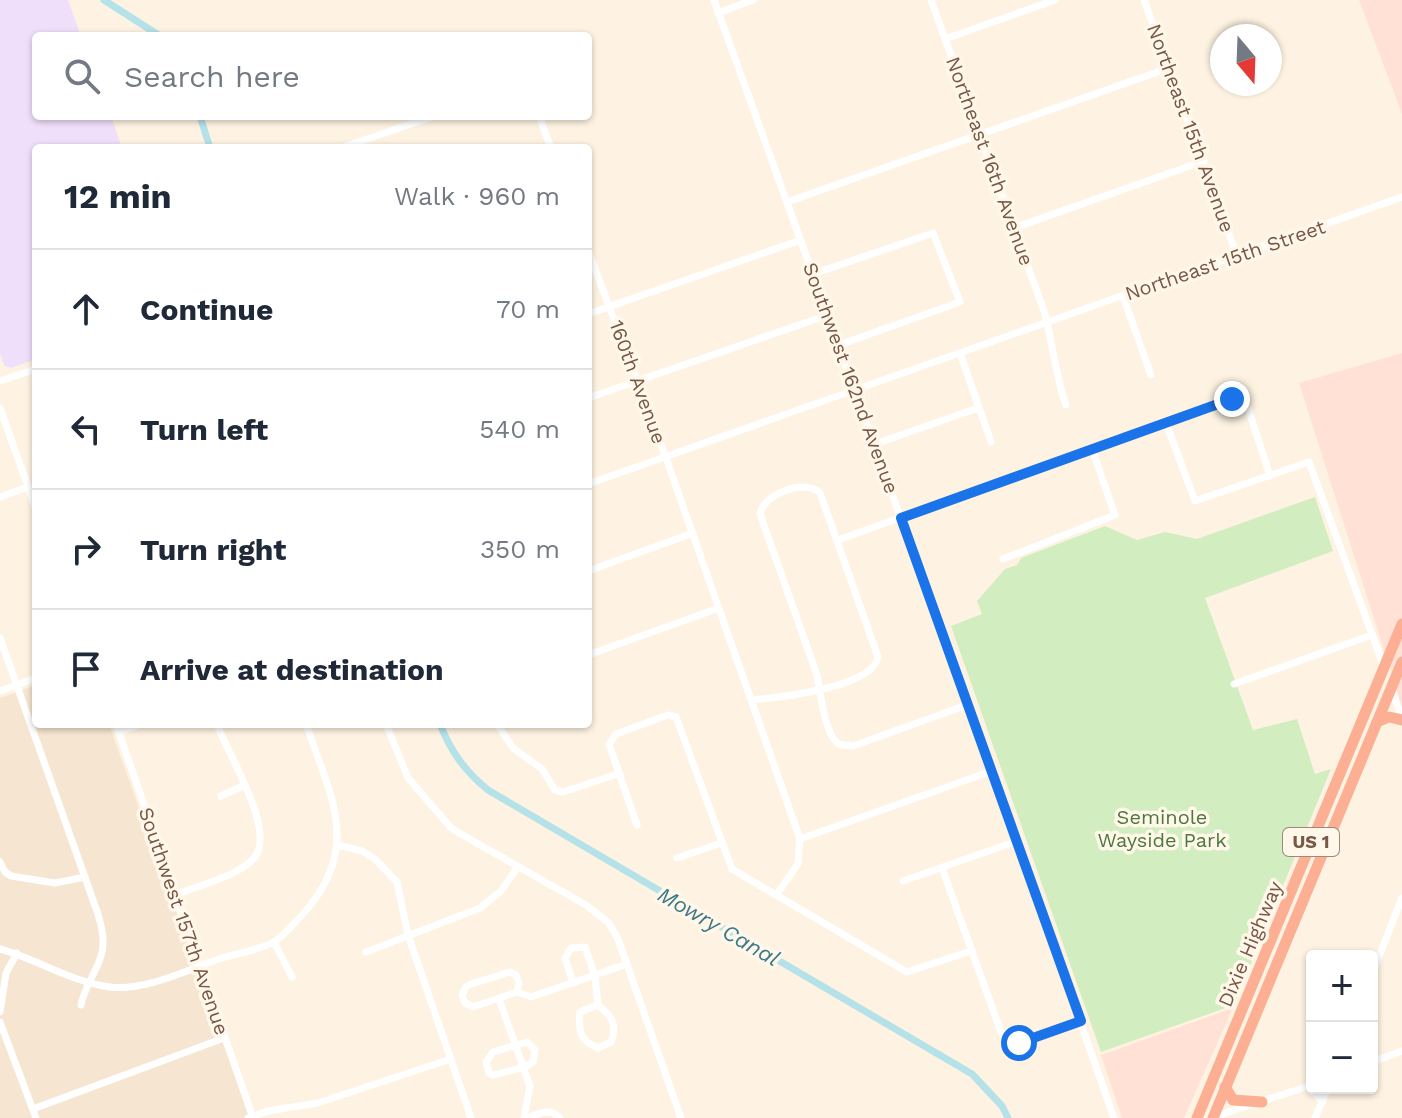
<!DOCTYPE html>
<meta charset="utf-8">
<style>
:root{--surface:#fff;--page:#f6f6f7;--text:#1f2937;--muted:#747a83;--line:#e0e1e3}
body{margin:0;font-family:"Work Sans",sans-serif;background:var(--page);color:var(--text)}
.controls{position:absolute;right:24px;bottom:24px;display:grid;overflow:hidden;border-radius:8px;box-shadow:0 2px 6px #0004}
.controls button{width:72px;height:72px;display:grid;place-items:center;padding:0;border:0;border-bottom:2px solid var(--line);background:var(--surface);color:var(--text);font:40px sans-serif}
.compass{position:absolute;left:1210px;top:24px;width:72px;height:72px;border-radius:50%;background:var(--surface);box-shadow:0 2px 6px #0004;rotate:161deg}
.stop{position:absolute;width:24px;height:24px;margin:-18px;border:6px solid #1a73e8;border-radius:50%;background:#fff}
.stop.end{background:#1a73e8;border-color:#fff;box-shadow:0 2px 8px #0008}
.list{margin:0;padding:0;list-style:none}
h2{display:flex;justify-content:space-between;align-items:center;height:104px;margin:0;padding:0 32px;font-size:34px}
h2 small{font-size:26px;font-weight:400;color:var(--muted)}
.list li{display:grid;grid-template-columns:52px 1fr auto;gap:24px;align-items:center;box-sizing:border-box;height:120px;padding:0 32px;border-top:2px solid var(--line)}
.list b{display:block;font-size:30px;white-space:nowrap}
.list em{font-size:26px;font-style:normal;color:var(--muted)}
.icon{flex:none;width:44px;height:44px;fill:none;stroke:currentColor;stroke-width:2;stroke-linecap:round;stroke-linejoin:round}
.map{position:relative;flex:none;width:1402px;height:1118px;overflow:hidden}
.search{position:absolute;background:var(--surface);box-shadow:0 2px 6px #0004;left:32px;top:32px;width:560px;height:88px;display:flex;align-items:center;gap:20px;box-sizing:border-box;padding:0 28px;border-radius:8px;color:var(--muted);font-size:30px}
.panel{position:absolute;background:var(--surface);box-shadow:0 2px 6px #0004;left:32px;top:144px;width:560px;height:584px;border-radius:8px}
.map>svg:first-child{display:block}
.residential{fill:#f6e5d0}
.commercial{fill:#ffe2d5}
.education{fill:#f0dffa}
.green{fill:#d2edbf}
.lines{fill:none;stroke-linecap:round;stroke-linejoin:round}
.canal{stroke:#b5e1e9;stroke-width:7}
.minor{stroke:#fff;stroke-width:7}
.highway{stroke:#fdaf94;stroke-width:11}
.route{stroke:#1a73e8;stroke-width:10}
.labels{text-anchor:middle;stroke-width:7;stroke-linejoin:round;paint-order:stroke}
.shield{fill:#fff7ea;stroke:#a08877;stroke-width:2}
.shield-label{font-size:18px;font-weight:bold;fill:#785846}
.street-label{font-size:20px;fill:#785846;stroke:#fff7ea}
.park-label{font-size:20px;fill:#4c793b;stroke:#fff7ea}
.water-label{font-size:22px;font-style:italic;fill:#3b7986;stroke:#fff7ea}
</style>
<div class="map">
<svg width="1402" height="1118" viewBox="0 0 1402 1118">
<rect width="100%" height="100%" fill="#fef3e2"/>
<!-- residential -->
<path class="residential" d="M36,685V724H109L250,1118H0V698Z"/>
<!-- commercial -->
<g class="commercial">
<path d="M1359,0H1402V114Z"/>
<path d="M1402,353V707L1299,383Z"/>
<path d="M1233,1008L1184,1118H1122L1101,1055Z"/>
</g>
<!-- education -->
<path class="education" d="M0,0H68L81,36H36V116H111L122,148H36V359L11,368L4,365L0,353Z"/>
<!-- green -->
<path class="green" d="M1315,497L1333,551L1205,598L1253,730L1297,719L1315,774L1331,769L1234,1005L1101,1052L951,626L982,614L977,601L1005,569L1017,565L1021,558L1105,526L1137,540L1165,532L1197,539Z"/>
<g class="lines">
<!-- canal -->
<g class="canal">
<path d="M104,0L160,36"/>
<path d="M200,116L210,148"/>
<path d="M440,724C451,752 465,771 488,790L972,1074L1002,1106L1008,1118"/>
</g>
<!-- minor -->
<g class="minor">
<path d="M714,0L1017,841L1114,1118"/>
<path d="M931,0L1044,311C1053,342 1055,375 1066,405"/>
<path d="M1144,0L1237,256"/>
<path d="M718,13L753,0"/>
<path d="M945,39L1055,0"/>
<path d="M539,116L551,148"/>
<path d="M341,148L434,116"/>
<path d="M787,202L1169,68"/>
<path d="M1014,228L1204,161"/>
<path d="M588,250L666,458L800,839L798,864L777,894"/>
<path d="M813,274L933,233L960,302L839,345"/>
<path d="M1123,296L1151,375"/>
<path d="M588,314L801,240"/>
<path d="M960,353L991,442"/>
<path d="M0,381L36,369"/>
<path d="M588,398L828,315"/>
<path d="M0,408L36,509"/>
<path d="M1166,423L1195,501L1309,462L1384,667"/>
<path d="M875,444L978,408"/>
<path d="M588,484L1402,197"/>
<path d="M0,497L28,487"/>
<path d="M838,540L1232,399L1240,401L1248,408L1270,476"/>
<path d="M1003,559L1115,515L1092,449"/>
<path d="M588,571L693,533"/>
<path d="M0,638L98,914C100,922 103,931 103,939C105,963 85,982 81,1005"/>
<path d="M588,655L719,608"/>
<path d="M1234,684L1372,635"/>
<path d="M1392,690L1402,719"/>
<path d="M0,691L36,678"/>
<path d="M752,700C780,697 872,688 878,657L820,493C806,478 763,494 760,514L817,675C820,690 825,737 839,744C843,746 848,745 853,746L967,705"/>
<path d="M116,724L253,1118"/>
<path d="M386,724L408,778L452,829L586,905L609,923L618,939L681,1118"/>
<path d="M497,724L513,748L542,769L555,790L563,792L618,774"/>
<path d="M119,732L141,724"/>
<path d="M221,796L245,785"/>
<path d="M637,825L609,744L616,734L668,715L676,717L732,869L907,972L971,951"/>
<path d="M800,839L992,771"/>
<path d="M338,845L362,851L375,859L397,882L408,935L471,1118"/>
<path d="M677,858L721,843"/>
<path d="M0,862L5,872L11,876L55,883L85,877"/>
<path d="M942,868L1001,1032L1009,1042L1019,1043L1081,1021"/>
<path d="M903,881L1017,841"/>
<path d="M177,894C198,886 241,875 255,857C276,829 227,753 217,724"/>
<path d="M274,942L292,977"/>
<path d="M0,949C37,959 71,982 110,987C144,991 183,972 216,960C232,954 260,950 274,942C286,934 299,918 309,907C361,843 329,793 306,724"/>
<path d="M366,952L480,908L501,891L517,868"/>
<path d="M1372,974L1402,898"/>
<path d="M573,983L565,958L571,948L585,947L595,976L598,1005C612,1016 618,1025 611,1042L598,1048C580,1041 578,1030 580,1012L598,1005"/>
<path d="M517,992L519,983L516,975L510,972L471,984L466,987L462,995L465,1003L473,1007L517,992L531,997L627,964"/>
<path d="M499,999L530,1086L524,1118"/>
<path d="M0,1012L6,973L17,953"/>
<path d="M0,1022L36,1118"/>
<path d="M527,1042L535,1050L533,1062L525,1067L493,1075L489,1073L486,1062L493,1052Z"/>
<path d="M1372,1062L1402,1051"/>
<path d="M1306,1087L1318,1096L1322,1103"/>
<path d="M33,1109L224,1038"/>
<path d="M1213,1117L1312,1085"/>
<path d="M248,1118L268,1111L318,1103L451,1059"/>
<path d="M526,1118C539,1114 550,1107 560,1118"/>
<path d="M1315,1118L1328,1088"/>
</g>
<!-- highway -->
<g class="highway">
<path d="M1377,722L1389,717L1402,720"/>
<path d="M1225,1087L1233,1100L1262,1102"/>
<path d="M1197,1118L1402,624"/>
<path d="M1213,1118L1402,662"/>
</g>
</g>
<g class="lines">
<!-- route -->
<path class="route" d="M1019,1043L1081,1021L901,518L1232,399"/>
</g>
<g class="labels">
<!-- shield labels -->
<rect class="shield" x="1283" y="828" width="56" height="28" rx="6"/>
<g class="shield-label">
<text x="1311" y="848">US 1</text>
</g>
<!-- street labels -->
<g class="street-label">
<text transform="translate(1191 128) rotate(70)" y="7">Northeast 15th Avenue</text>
<text transform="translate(990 161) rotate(70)" y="7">Northeast 16th Avenue</text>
<text transform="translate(1225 260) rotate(-19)" y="7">Northeast 15th Street</text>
<text transform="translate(851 378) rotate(70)" y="7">Southwest 162nd Avenue</text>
<text transform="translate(638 382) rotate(70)" y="7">160th Avenue</text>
<text transform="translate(184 921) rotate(71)" y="7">Southwest 157th Avenue</text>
<text transform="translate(1250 944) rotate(-67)" y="7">Dixie Highway</text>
</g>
<!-- park labels -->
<g class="park-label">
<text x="1162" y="824">Seminole<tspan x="1162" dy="23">Wayside Park</tspan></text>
</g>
<!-- water labels -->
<g class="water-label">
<text transform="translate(719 926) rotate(30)" y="8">Mowry Canal</text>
</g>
</g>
</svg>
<div class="controls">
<button>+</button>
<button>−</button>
</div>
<svg class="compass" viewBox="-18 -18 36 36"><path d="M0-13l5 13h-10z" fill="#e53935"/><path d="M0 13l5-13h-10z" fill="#747a83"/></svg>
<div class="stop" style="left:1019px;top:1043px"></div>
<div class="stop end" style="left:1232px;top:399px"></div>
<div class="search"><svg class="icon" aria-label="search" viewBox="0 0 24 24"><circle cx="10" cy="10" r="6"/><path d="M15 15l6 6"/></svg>Search here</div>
<section class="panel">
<h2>12 min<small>Walk · 960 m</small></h2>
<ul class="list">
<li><svg class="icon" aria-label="ahead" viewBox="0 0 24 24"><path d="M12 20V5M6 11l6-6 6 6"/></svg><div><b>Continue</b></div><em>70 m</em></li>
<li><svg class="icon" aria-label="left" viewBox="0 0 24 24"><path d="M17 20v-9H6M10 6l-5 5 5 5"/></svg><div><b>Turn left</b></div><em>540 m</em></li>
<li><svg class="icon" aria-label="right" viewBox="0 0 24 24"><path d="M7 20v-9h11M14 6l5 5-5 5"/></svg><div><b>Turn right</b></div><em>350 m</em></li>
<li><svg class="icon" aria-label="arrive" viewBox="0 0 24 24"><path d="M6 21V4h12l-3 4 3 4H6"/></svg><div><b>Arrive at destination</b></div></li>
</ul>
</section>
</div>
